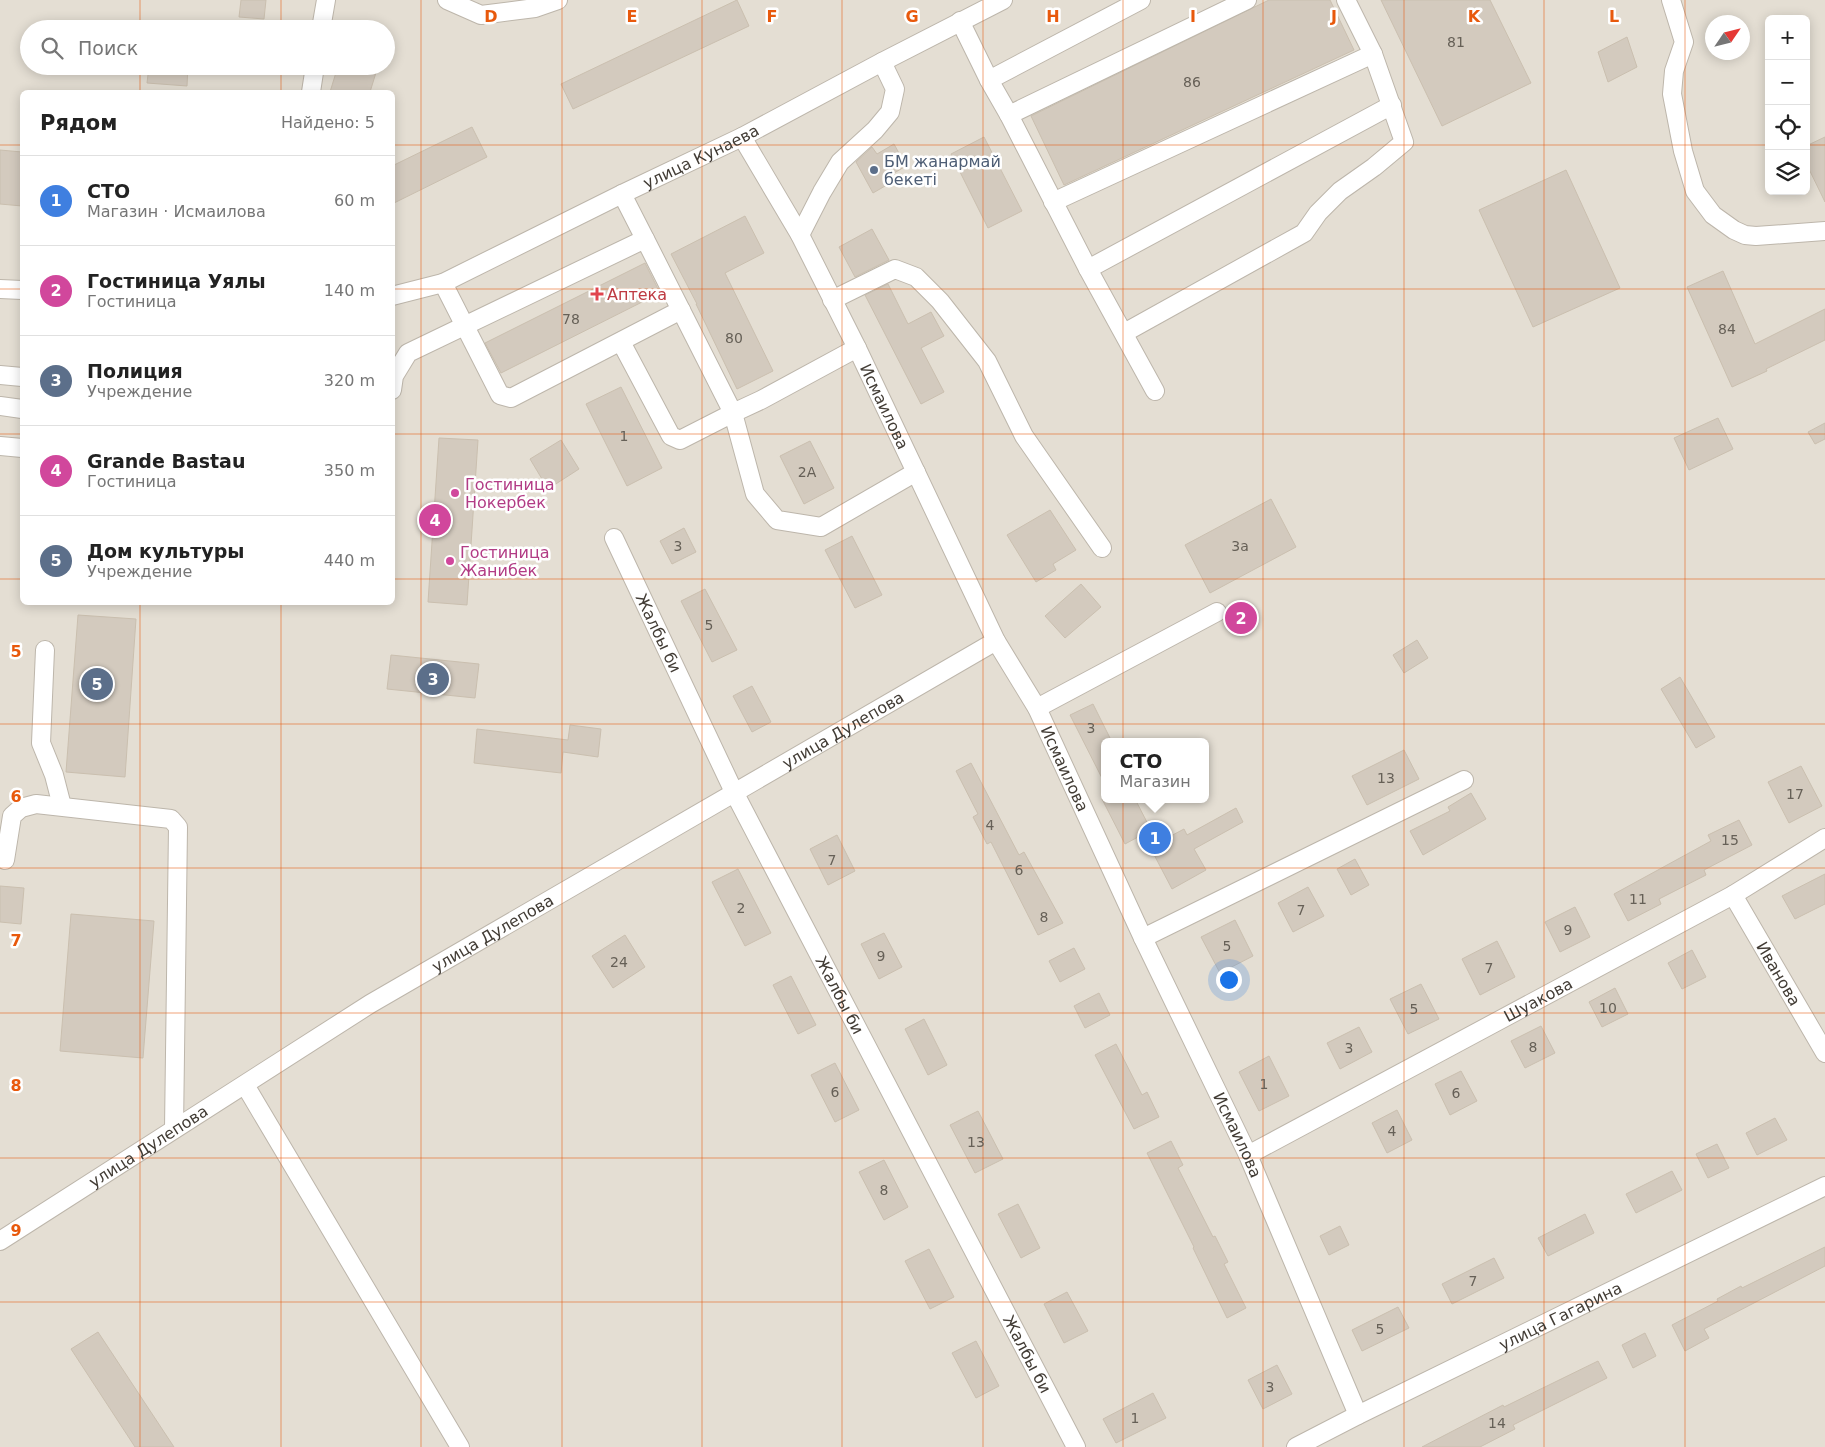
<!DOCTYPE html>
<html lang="ru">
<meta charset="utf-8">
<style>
:root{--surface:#fff;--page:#f6f6f6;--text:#222;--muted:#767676;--line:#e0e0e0;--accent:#2563eb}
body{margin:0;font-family:"DejaVu Sans",sans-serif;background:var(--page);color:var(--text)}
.controls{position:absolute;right:15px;top:15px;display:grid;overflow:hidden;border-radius:8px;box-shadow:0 2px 12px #0003}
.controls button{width:45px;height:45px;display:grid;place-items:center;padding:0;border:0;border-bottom:1px solid var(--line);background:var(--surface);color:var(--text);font:25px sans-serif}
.compass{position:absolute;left:1705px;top:15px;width:45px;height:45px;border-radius:50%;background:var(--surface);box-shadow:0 2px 12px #0003;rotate:55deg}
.you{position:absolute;left:1228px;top:979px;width:18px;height:18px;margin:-12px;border:4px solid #fff;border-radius:50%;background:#1a73e8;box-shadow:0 0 0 8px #1a73e833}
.badge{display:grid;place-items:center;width:32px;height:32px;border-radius:50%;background:var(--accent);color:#fff;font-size:16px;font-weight:700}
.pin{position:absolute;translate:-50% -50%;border:2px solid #fff;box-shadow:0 1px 5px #0006}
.popup{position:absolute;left:1101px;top:738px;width:108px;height:65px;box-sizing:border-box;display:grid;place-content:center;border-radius:8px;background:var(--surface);filter:drop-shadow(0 1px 4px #0005);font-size:16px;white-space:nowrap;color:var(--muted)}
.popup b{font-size:19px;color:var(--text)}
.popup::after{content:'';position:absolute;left:50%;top:100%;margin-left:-10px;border:10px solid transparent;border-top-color:var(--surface)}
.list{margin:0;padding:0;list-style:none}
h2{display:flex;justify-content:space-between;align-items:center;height:65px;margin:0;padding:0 20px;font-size:21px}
h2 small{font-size:16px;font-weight:400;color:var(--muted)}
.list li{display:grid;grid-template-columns:32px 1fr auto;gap:15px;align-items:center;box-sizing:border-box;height:90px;padding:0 20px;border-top:1px solid var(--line)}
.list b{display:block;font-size:19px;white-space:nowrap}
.list p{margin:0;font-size:16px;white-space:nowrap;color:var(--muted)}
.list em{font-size:16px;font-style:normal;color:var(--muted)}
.icon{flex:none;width:28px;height:28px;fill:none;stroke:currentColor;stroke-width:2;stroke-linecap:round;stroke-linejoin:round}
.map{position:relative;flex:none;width:1825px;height:1447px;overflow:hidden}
.search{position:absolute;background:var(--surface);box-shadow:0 2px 12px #0003;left:20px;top:20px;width:375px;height:55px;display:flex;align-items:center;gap:12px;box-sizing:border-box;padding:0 18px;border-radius:28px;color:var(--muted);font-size:19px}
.panel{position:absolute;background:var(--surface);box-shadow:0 2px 12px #0003;left:20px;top:90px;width:375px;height:515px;border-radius:8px}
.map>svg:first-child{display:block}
.residential{fill:#e4ded3;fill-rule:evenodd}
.building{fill:#d3cabe;stroke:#cabfaf}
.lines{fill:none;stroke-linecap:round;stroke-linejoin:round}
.minor-casing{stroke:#bdb6ab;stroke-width:20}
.minor{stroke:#fff;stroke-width:18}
.grid{fill:none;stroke:#e8590c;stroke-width:1;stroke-opacity:0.55}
.service-dot{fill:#5c6f8a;stroke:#fff;stroke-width:2}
.health-dot{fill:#e0444e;stroke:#fff;stroke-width:2}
.hotel-dot{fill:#d1479c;stroke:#fff;stroke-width:2}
.labels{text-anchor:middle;stroke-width:5;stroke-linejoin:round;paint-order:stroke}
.number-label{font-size:14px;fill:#666057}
.street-label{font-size:16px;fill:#423c35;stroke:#fff}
.service-label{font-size:16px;fill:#4e5e75;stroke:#fff;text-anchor:start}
.health-label{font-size:16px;fill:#be3a42;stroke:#fff;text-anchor:start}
.hotel-label{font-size:16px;fill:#b23c85;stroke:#fff;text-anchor:start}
.grid-label{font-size:16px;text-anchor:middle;font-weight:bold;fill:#e8590c;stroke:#fff;stroke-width:5;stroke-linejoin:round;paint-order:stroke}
</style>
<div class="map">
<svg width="1825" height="1447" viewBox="0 0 1825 1447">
<rect width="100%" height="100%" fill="#f0ece4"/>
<!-- residential -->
<path class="residential" d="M0,0H1825V1447H0ZM1769,19H1806V191H1769ZM1712,22H1742V52H1712ZM29,29H386V66H29ZM22,92H392V602H22ZM1105,742H1205V799H1105Z"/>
<!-- building -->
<g class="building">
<path d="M241,0H266L264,19L239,17Z"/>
<path d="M737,0L749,26L573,109L561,84Z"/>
<path d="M1269,0H1330L1354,50L1064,185L1031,116Z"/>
<path d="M1381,0H1490L1531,83L1442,126Z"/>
<path d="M1627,37L1637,67L1608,82L1598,52Z"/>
<path d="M149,66H188L187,86L147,83Z"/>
<path d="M338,66H378L370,92H330Z"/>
<path d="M472,127L487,157L392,204V166Z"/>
<path d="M984,137L1022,211L988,228L951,154Z"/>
<path d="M1825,137V202L1806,163V146Z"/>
<path d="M894,144L906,166L889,176L892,182L873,193L856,162L872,147L877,154Z"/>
<path d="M0,150L22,152V206L0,204Z"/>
<path d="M1566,170L1620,288L1533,327L1479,210Z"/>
<path d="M745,216L764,253L725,273L773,371L737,389L696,304H697L671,254Z"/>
<path d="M872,229L889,260L855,277L839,247Z"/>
<path d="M645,263L660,293L501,373L485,343Z"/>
<path d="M1723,271L1755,344L1825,309V340L1766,369L1767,371L1732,387L1687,287Z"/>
<path d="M888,284L908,324L931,312L944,336L921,348L944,392L921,404L865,295Z"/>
<path d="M621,387L662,468L627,486L586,404Z"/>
<path d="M1718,418L1733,449L1689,470L1674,438Z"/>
<path d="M1825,423V439L1815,444L1808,432Z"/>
<path d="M439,438L478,440L467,605L428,602Z"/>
<path d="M561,440L579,469L548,489L530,459Z"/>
<path d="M810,441L834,488L804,504L780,456Z"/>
<path d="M1271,499L1296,547L1210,593L1185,545Z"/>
<path d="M1050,510L1076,550L1053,564L1056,570L1036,582L1007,535Z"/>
<path d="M684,528L696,552L672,564L660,541Z"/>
<path d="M852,536L882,595L855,608L825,550Z"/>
<path d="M1081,584L1101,607L1065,638L1045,616Z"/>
<path d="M705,589L737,650L712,662L681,601Z"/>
<path d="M78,615L136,619L125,777L66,772Z"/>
<path d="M1417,640L1428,658L1404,673L1393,655Z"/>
<path d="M391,655L479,664L475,698L387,689Z"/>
<path d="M1680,677L1715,737L1696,748L1661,689Z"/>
<path d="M752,686L771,722L752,732L733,696Z"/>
<path d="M1093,704L1112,742H1105V784L1070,715Z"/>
<path d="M570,725L601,729L598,757L563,752L561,773L474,763L477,729L568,740Z"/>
<path d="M1404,750L1419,779L1367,805L1352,776Z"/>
<path d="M971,763L1019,855L1024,852L1063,923L1038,935L991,842L987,844L973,817L978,814L956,771Z"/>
<path d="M1801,766L1822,806L1789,823L1768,782Z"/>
<path d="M1471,793L1486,819L1423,855L1410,831L1450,811L1448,807Z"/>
<path d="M1102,799H1135L1151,830L1125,844Z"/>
<path d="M1236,808L1243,822L1194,849L1206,870L1172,889L1150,847L1184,829L1187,835Z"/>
<path d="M1739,820L1752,845L1704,870L1706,875L1659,899L1661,904L1628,921L1614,894L1711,841L1708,835Z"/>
<path d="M837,835L855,871L828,885L810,849Z"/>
<path d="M1355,859L1369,885L1351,895L1337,869Z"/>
<path d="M738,869L771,933L745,946L712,882Z"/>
<path d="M1825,874V904L1795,919L1782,896Z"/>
<path d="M0,886L24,888L21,924L0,922Z"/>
<path d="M1308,887L1324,916L1293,932L1278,903Z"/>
<path d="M1575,907L1590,937L1560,952L1545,922Z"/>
<path d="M71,914L154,921L143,1058L60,1051Z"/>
<path d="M1235,920L1253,956L1220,973L1201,937Z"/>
<path d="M884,933L902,967L879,979L861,944Z"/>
<path d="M625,935L645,967L613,988L592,956Z"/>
<path d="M1497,941L1515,977L1480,995L1462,959Z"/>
<path d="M1074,948L1085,969L1060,982L1049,961Z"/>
<path d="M1692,950L1706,977L1682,989L1668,963Z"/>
<path d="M791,976L816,1025L798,1034L773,985Z"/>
<path d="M1421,984L1439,1019L1408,1034L1390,999Z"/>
<path d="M1615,988L1628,1014L1602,1027L1589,1002Z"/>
<path d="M1099,993L1110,1015L1085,1028L1074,1006Z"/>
<path d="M924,1019L947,1065L928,1075L905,1029Z"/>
<path d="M1541,1026L1555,1053L1525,1068L1511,1041Z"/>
<path d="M1359,1027L1372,1052L1340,1069L1327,1043Z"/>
<path d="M1116,1044L1142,1095L1147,1092L1159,1117L1134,1129L1095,1055Z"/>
<path d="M1269,1056L1289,1096L1259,1111L1239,1072Z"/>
<path d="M835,1063L859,1110L835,1122L811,1075Z"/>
<path d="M1461,1071L1477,1101L1450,1115L1435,1084Z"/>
<path d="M1397,1110L1412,1140L1387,1153L1372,1123Z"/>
<path d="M978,1111L1003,1159L975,1173L950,1125Z"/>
<path d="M1775,1118L1787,1140L1757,1155L1746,1133Z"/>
<path d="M1171,1141L1183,1165L1178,1168L1213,1237L1215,1236L1228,1262L1224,1264L1246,1308L1227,1318L1193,1248L1194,1247L1147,1153Z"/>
<path d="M1717,1144L1729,1168L1708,1178L1696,1154Z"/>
<path d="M884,1160L908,1207L884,1220L859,1172Z"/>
<path d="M1672,1171L1682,1190L1636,1213L1626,1194Z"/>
<path d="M1018,1204L1040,1248L1021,1258L998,1214Z"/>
<path d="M1585,1214L1594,1233L1548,1256L1538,1238Z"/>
<path d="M1340,1226L1349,1245L1329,1255L1320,1236Z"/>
<path d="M1825,1247V1266L1704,1329L1709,1338L1685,1351L1672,1325L1718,1301L1717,1299L1741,1286L1742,1288Z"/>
<path d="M929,1249L954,1297L930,1309L905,1261Z"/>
<path d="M1494,1258L1504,1278L1452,1304L1442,1284Z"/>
<path d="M1067,1292L1088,1331L1064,1343L1044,1304Z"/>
<path d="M1398,1307L1409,1328L1362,1351L1352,1330Z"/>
<path d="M98,1332L174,1447H135L71,1349Z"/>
<path d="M1645,1333L1656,1356L1633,1368L1622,1345Z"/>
<path d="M976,1341L999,1386L976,1398L952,1353Z"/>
<path d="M1598,1361L1607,1378L1513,1425L1515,1429L1480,1447H1422L1503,1405L1504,1407Z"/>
<path d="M1277,1365L1292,1394L1263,1409L1248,1380Z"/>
<path d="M1153,1393L1166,1418L1116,1443L1103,1419Z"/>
</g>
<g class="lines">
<defs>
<g id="minor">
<path d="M447,0L481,15L535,8L558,0"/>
<path d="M1141,0L989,80L1009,115L1088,269L1155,391"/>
<path d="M1671,0L1684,42L1674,71L1672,94L1683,151L1695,191L1713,215L1734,230L1745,235L1756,236L1825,231"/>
<path d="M960,21L989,80"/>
<path d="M321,29L326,0"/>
<path d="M311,92L315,66"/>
<path d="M1009,115L1247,0"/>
<path id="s1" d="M742,137L800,235L857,348L996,641L1037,708L1143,938L1248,1155L1358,1415"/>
<path d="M622,194L645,239"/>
<path d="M1053,202L1373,54"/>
<path d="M800,235L822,192L840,162L875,130L890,112L895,89L882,62"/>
<path d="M1088,269L1392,105"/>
<path d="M443,283L500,395L511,398L681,310"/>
<path d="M0,289L22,290"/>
<path id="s2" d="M392,296L443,283L622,194L742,137L882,62L1003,0"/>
<path d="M832,300L895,269L916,277L940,301L987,361L1024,436L1102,548"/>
<path d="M1124,333L1304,233L1318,213L1340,191L1374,167L1404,142L1373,54L1346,0"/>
<path d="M621,342L671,436L680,440L733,413L755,494L777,520L821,527L916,472"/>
<path d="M0,375L22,377"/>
<path d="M392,390L394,376L408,353L645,239L733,413L761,400L857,348"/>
<path d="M0,406L22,409"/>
<path d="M0,446L22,448"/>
<path id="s3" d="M614,538L734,792L1076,1447"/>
<path d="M45,650L41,743L54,775L62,806"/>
<path d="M1037,708L1217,612"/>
<path d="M5,860L12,816L21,808L36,804L171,819L178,827L174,1129"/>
<path id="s4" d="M1733,895L1825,1053"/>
<path d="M1143,938L1464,780"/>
<path d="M245,1085L460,1447"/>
<path id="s5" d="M1248,1155L1733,895L1825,838"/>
<path id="s6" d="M0,1241L370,1004L996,641"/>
<path id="s7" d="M1296,1447L1358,1415L1825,1186"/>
</g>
</defs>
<!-- minor casing -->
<use href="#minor" class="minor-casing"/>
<!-- minor -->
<use href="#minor" class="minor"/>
</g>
<!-- grid -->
<path class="grid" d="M140,0V29M281,0V29M421,0V1447M562,0V1447M702,0V1447M842,0V1447M983,0V1447M1123,0V1447M1263,0V1447M1404,0V1447M1544,0V1447M1685,0V1447M140,66V92M281,66V92M0,145H22M392,145H1769M1806,145H1825M0,289H22M392,289H1825M0,434H22M392,434H1825M0,579H22M392,579H1825M140,602V1447M281,602V1447M0,724H1825M0,868H1825M0,1013H1825M0,1158H1825M0,1302H1825"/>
<!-- markers -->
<circle class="service-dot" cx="874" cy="170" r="5"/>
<path class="health-dot" d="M594.5 286.5h5v5h5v5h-5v5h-5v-5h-5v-5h5z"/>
<g class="hotel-dot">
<circle cx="455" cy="493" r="5"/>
<circle cx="450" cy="561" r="5"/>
</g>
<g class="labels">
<!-- number labels -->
<g class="number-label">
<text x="1456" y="47">81</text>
<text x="1192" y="87">86</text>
<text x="571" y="324">78</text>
<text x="1727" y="334">84</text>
<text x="734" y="343">80</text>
<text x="624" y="441">1</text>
<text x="807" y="477">2А</text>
<text x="678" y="551">3</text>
<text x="1240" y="551">3а</text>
<text x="709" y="630">5</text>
<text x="1091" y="733">3</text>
<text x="1386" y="783">13</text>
<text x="1795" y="799">17</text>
<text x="990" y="830">4</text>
<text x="1730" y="845">15</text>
<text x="832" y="865">7</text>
<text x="1019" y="875">6</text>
<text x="1638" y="904">11</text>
<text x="741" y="913">2</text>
<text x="1301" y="915">7</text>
<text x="1044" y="922">8</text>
<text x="1568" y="935">9</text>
<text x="1227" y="951">5</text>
<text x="881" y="961">9</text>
<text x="619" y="967">24</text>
<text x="1489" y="973">7</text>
<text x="1608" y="1013">10</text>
<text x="1414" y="1014">5</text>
<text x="1533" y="1052">8</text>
<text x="1349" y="1053">3</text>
<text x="1264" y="1089">1</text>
<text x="835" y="1097">6</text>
<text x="1456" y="1098">6</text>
<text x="1392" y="1136">4</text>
<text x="976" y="1147">13</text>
<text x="884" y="1195">8</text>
<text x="1473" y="1286">7</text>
<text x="1380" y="1334">5</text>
<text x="1270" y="1392">3</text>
<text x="1135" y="1423">1</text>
<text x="1497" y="1428">14</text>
</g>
<!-- street labels -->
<g class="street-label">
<text dy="6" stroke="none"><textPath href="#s2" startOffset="340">улица Кунаева</textPath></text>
<text dy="6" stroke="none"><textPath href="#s1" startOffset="305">Исмаилова</textPath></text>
<text dy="6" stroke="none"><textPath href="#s3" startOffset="105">Жалбы би</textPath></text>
<text dy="6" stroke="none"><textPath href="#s6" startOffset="986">улица Дулепова</textPath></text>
<text dy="6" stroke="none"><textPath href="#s1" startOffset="710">Исмаилова</textPath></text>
<text dy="6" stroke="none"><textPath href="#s6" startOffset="581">улица Дулепова</textPath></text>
<text dy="6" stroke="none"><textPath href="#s4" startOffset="91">Иванова</textPath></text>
<text dy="6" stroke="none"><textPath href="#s3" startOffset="510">Жалбы би</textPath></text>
<text dy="6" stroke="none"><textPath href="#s5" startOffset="329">Шуакова</textPath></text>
<text dy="6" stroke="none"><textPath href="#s1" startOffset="1115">Исмаилова</textPath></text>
<text dy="6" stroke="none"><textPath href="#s6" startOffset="176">улица Дулепова</textPath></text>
<text dy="6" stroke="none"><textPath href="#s7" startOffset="295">улица Гагарина</textPath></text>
<text dy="6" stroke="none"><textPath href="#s3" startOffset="915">Жалбы би</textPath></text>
</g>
<!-- service labels -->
<g class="service-label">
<text x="884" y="167">БМ жанармай<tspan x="884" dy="18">бекеті</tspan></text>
</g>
<!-- health labels -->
<g class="health-label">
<text x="607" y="300">Аптека</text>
</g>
<!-- hotel labels -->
<g class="hotel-label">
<text x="465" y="490">Гостиница<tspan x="465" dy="18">Нокербек</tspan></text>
<text x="460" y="558">Гостиница<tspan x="460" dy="18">Жанибек</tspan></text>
</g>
</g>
<g class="grid-label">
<text x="491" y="22">D</text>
<text x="632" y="22">E</text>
<text x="772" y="22">F</text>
<text x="912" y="22">G</text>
<text x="1053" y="22">H</text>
<text x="1193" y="22">I</text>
<text x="1334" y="22">J</text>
<text x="1474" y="22">K</text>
<text x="1614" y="22">L</text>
<text x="16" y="657">5</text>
<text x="16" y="802">6</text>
<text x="16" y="946">7</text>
<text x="16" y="1091">8</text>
<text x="16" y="1236">9</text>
</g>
</svg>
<div class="controls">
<button>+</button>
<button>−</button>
<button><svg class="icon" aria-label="locate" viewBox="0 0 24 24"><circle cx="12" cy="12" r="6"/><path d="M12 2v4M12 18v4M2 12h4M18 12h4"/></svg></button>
<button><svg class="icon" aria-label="layers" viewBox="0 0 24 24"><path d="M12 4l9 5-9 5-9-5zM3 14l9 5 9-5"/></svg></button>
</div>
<svg class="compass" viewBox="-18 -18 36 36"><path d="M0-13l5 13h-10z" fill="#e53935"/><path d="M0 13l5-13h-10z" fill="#767676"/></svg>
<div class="you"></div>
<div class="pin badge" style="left:1155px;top:838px;background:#3f7fe0">1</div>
<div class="popup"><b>СТО</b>Магазин</div>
<div class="pin badge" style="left:1241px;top:618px;background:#d1479c">2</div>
<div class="pin badge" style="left:433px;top:679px;background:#5c6f8a">3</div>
<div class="pin badge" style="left:435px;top:520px;background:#d1479c">4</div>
<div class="pin badge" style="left:97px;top:684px;background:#5c6f8a">5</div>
<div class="search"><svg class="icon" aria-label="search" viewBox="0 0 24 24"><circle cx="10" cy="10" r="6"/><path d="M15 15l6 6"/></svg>Поиск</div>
<section class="panel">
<h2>Рядом<small>Найдено: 5</small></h2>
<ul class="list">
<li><span class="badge" style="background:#3f7fe0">1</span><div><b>СТО</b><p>Магазин · Исмаилова</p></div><em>60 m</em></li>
<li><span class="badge" style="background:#d1479c">2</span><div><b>Гостиница Уялы</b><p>Гостиница</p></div><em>140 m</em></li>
<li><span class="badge" style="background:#5c6f8a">3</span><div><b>Полиция</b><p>Учреждение</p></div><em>320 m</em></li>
<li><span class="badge" style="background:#d1479c">4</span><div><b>Grande Bastau</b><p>Гостиница</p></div><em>350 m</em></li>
<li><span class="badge" style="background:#5c6f8a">5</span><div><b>Дом культуры</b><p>Учреждение</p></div><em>440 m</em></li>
</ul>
</section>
</div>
